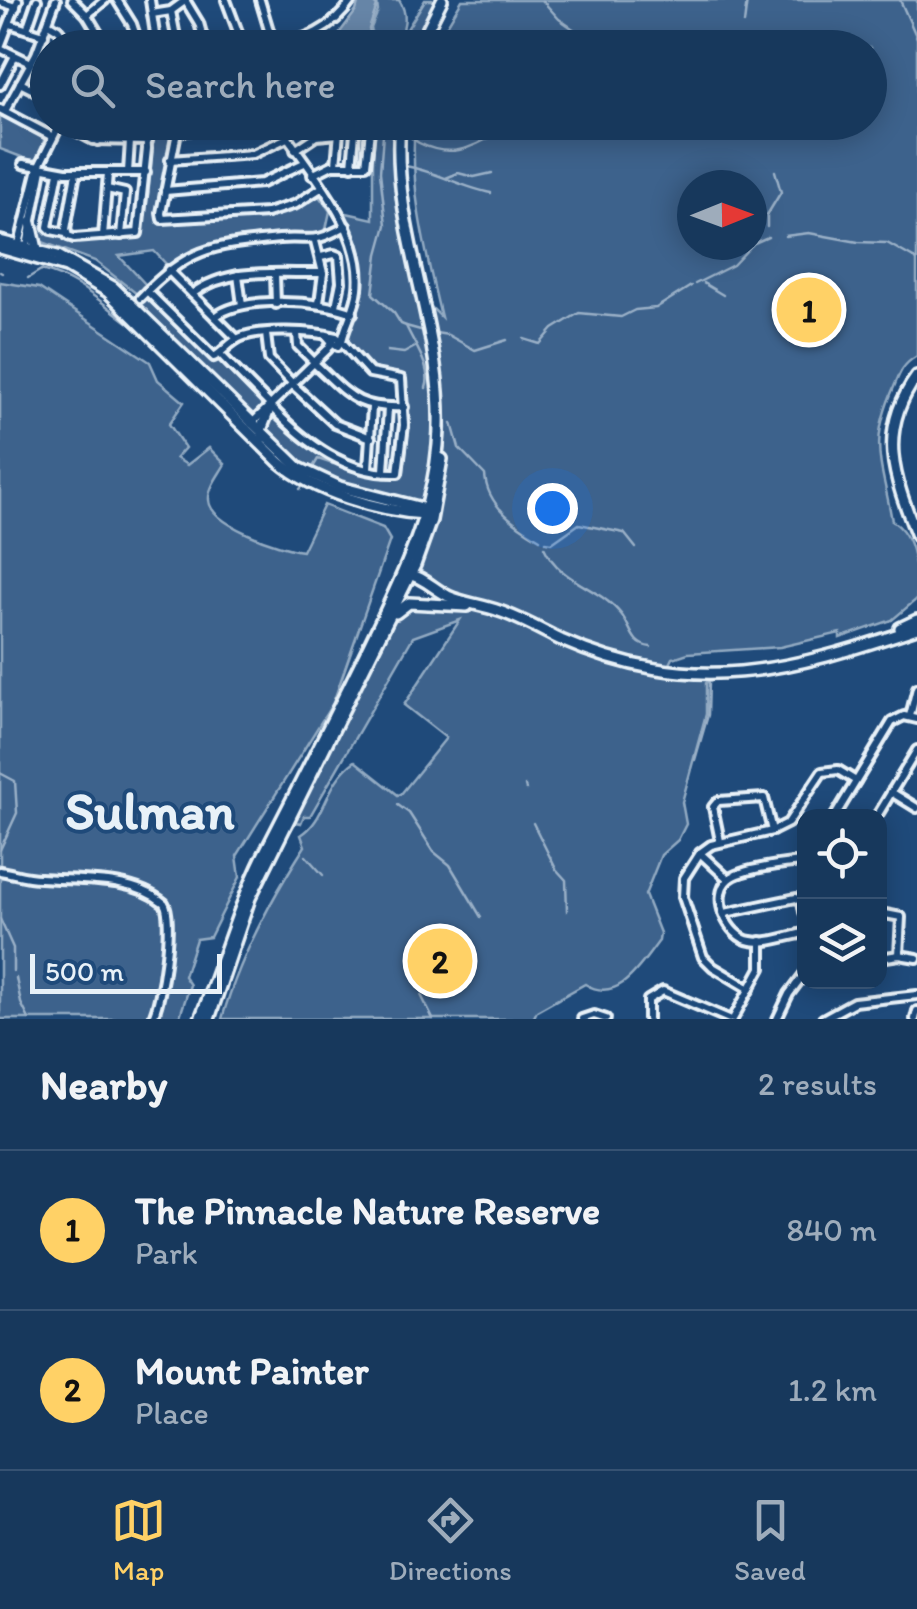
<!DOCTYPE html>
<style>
:root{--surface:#17385c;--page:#203f62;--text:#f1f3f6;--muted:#9eacbb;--line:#365272;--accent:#ffd166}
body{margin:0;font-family:Itim,sans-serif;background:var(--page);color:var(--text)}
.controls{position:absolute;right:30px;bottom:30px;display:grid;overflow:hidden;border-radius:20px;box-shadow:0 5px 25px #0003}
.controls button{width:90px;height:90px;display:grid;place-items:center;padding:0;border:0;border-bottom:2px solid var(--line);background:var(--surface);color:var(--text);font:50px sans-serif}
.compass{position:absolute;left:677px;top:170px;width:90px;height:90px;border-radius:50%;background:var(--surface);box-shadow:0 5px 25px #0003;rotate:89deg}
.scale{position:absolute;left:30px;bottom:25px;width:192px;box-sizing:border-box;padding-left:10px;border:5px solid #e8f1f8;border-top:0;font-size:28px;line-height:35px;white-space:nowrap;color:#e8f1f8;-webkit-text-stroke:8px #1f4a7a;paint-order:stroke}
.you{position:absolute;left:552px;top:508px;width:35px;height:35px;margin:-25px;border:8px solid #fff;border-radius:50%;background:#1a73e8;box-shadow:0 0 0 15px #1a73e833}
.badge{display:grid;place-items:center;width:65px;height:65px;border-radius:50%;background:var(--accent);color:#111;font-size:32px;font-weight:700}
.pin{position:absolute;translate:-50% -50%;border:5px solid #fff;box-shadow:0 2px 10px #0006}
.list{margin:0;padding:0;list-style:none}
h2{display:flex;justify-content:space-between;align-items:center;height:130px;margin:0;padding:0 40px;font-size:42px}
h2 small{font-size:32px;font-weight:400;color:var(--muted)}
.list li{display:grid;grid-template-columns:65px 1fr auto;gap:30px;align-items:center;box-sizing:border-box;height:160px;padding:0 40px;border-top:2px solid var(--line)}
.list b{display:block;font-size:38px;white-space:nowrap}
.list p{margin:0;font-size:32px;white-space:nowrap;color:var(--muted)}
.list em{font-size:32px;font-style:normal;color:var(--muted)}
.icon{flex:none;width:55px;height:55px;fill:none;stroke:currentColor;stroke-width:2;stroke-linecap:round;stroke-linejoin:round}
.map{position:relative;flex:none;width:917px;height:1019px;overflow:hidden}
.search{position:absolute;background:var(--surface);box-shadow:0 5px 25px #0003;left:30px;right:30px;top:30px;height:110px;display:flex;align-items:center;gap:25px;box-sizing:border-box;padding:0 35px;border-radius:55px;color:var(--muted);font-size:38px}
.sheet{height:450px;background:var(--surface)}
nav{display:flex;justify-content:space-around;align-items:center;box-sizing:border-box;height:140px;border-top:2px solid var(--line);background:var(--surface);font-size:28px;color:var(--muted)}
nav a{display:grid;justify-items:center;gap:5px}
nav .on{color:var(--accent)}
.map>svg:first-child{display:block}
.green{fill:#3c628c;stroke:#92aac2;stroke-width:2.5;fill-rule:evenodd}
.water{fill:#6685a7;stroke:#9ab0c7;stroke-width:2.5}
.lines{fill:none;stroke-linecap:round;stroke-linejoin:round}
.stream{stroke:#9ab0c7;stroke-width:2.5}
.minor-casing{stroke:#e8f1f8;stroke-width:14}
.major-casing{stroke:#e8f1f8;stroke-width:16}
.minor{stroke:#1f4a7a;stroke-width:6}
.major{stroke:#1f4a7a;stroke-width:9}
.labels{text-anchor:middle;stroke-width:8;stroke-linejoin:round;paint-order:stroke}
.district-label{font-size:52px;font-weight:bold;fill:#e8f1f8;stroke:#1f4a7a}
</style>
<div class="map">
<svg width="917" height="1019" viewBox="0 0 917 1019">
<rect width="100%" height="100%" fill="#1f4a7a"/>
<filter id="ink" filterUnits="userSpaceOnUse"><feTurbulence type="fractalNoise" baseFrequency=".01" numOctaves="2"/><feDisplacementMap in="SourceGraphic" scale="20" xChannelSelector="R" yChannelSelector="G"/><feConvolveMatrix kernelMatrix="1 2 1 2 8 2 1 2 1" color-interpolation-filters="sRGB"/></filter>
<g filter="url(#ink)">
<!-- green -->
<g class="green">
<path d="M370,0H399C409,15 404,27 399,42L425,0H438L415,48L374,47L371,28L378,11L377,3Z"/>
<path d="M462,0H917V356C903,364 900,372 894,387C868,446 882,462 892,521C916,535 917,575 917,599L892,620L840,638V633L780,647L688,653L673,658L669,666L664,668L621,659L460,598L418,572L441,483L446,428L442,374L427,303L441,317C426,253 409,189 415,123L870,122V48L434,47ZM692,185H752V245H692Z"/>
<path d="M0,113L45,138L37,158L32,161L0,149Z"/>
<path d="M149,123H195V126L179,128L172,135L158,213L164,223L277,215L318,195L330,211L325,234C270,252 220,226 168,266L154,251L119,256L146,285L137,294L95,261L37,240L36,226H47L46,232L74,241L140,234C147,216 157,135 149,123Z"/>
<path d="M376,123H397C382,203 420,282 431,360C438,407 433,451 426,499L422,500C383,503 270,469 264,425L271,414H276C319,458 335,462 394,478L404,471L409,423L405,378L401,373L371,371L346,340C365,290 373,260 342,212L373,219V159Z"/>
<path d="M0,282L39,288L150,362L158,380L184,402L169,424L185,448L176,458L187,465L209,448L225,464C219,475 208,488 209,500C210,525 280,548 302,551L324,505L383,528L390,540L333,703L237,856L240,877L210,937L196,939L184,976L190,985L179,1019H0Z"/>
<path d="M147,295L211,358L219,357L266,405L256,416L245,411L141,308L140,301Z"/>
<path d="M414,606L486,610L578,651L708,676L711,680L706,683V714L682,802L686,824L678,840L661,855L645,895L660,933L659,941C641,964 619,1005 585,984L537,1011L533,1019H222C239,959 271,899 305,846L301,835C327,819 324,783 355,761L398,795L401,794L446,738L404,705L460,620L413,637L310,816H304L301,823L296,822L291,830L287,828L397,614Z"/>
</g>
<!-- water -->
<path class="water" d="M359,0H370L377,6L369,29L373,47H345L335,43V39L356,11Z"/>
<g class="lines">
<!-- stream -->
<g class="stream">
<path d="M542,0L559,19L601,48"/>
<path d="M900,0L917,38"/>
<path d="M744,24L747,0"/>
<path d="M384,122L380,172L386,225L378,254L373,294L394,313L401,324L406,326C414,344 433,369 426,388"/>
<path d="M405,134C410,136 414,140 419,143C449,158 470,150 497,133"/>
<path d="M405,166C435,171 461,187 491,193"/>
<path d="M446,178L458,173L474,177L492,173"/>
<path d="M767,227V215L781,192L775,171"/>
<path d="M785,236L809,233L858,242L887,243L917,260"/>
<path d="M752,244L768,237"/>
<path d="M715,254L717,255"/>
<path d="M0,272L2,273"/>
<path d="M28,278L41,270C80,279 104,306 136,328"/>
<path d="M703,283L723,295"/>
<path d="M695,284L733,265L751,246"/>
<path d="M406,326L424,331"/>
<path d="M436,333L448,335L475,350L507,340"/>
<path d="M524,339L540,344L553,329L579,313L621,317L635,310L656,308L691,286"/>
<path d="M387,351L404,353L415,347"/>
<path d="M452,423L459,448L485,475C487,506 516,525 540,539"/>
<path d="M312,469L318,459L333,464"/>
<path d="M300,489L302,487"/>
<path d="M546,542L552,543L579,524L624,533L636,548"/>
<path d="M544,547C560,583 598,586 621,614C632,628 631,645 651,647"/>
<path d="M695,760L708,715L709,681"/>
<path d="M0,773L15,781L17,813L0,850"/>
<path d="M525,786L526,790"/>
<path d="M398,805L409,813L434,852L450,865L481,917"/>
<path d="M533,823L556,869L566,880L567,911"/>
<path d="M306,856L323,875"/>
<path d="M0,919L13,948V971"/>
<path d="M16,978L21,1003L29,1019"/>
<path d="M421,995L433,1019"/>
</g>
<defs>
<g id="minor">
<path d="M72,0L87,15L107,48"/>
<path d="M117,0L132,24L140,48"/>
<path d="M150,0L157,48"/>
<path d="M185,0L199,23L206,48"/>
<path d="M226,0L244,48"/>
<path d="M260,0L274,47"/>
<path d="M0,2L16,7"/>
<path d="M171,11L177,42L205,41"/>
<path d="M152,14L171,11L186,0"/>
<path d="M87,15L105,0"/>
<path d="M48,23L58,29L73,48"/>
<path d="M10,24L44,35"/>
<path d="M27,29L37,0"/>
<path d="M0,47L18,0"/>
<path d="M0,48L31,63"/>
<path d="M271,48C305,39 332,31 352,0"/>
<path d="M20,83L48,97"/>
<path d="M0,85L15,56"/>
<path d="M0,109L53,137"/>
<path d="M5,111L36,54L56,0"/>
<path d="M254,122L177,132L161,213L162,219L267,213L296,204L321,188"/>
<path d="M277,122C308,169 365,230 358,289C356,308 346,323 342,341"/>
<path d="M61,123L93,140L148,141"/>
<path d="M98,141L101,132L112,122"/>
<path d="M295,150L316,136L339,134"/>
<path d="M170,160L253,154L287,138"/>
<path d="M23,164L66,172H146"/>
<path d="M336,164L340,122"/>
<path d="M352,166L356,122"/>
<path d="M59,172L48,227L51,230L66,233"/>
<path d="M128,172L130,141"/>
<path d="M76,173L66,229L68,236L74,238L138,233L147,149L146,122"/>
<path d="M312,175L332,165H366L371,122"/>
<path d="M107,189L125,193L121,235"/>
<path d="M165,191L262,183L304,163"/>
<path d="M103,236L108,173"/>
<path d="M315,241L323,273L319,303"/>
<path d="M19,244L38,168L61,122"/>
<path d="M27,246L42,169"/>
<path d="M321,257L334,254L339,256L341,282L336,306"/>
<path d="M168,270L237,339"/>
<path d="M275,274L276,304"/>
<path d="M238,275L242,305"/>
<path d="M147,291L214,357C223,352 229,343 239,338C258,328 315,331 336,337"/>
<path d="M192,294C229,266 279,274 323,273"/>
<path d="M140,298C190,247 210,246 279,239C313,236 310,246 346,226"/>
<path d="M215,317C243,295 321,300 353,313"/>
<path d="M297,333L298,346L315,363"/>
<path d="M266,334L269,359L293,384"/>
<path d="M336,337L341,340L338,346L332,342Z"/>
<path d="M220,354L271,406"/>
<path d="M316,365C349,395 356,409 404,407"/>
<path d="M294,386L335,424L371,438"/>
<path d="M272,408C306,443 347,475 398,473L404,425L401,379L370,373L342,342"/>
<path d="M251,424L328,349L332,342L326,335"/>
<path d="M368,468L372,407"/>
<path d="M384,471L388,408"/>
<path d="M910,716L917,688"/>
<path d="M891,792L917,808"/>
<path d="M835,816L892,722L904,716L917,719"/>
<path d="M877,816L917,750"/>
<path d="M720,841L713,807L718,801L764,798L772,831"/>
<path d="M700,853L728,879"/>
<path d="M804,862C789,863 740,869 729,879C709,896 728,938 751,941C767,944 788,936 804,933"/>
<path d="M0,871C13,873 26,878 40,878C79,881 131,876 164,903C174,918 162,1002 152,1019"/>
<path d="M725,913L796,898L802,901L804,912"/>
<path d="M880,913L901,917L899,955"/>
<path d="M880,958L899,955L917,958"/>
<path d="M750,989L713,967L703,957L683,897L684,878L700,853L711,845L772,831L788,823L822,772L838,770L856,781"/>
<path d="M582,1019L594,1015L606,1019"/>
<path d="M648,1019V1000L663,991L729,1019"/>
<path d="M733,1019L761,968V941"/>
<path d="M777,1019L789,994L804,974"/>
<path d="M823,1019L854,1002L917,995"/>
<path d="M915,1019L917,1011"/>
</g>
<g id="major">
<path d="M418,48L442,0"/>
<path d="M31,223L37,249"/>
<path d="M0,241L58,256L113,287L299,468L340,487L426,509"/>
<path d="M0,248L66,267L108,292L279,462C314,492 378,511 425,514"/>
<path d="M917,376C876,432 894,477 917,536"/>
<path d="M264,437L261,430L268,412"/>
<path d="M408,574C422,576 434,589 448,596C464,603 482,605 499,611C520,618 541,630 561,640C693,698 789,671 917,628"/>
<path d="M396,613L409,603L467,606"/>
<path d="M900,628L917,620"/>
<path d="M200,1019C222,965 237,909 263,856C300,784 337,712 372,639C402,577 432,515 438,445C448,335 390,233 400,122"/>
<path d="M209,1019L250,898L415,565L431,520L442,459"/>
</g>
</defs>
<!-- minor casing -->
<use href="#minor" class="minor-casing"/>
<!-- major casing -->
<use href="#major" class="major-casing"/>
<!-- minor -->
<use href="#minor" class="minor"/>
<!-- major -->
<use href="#major" class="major"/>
</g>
</g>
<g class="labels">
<!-- district labels -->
<g class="district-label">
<text x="150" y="829">Sulman</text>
</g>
</g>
</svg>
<div class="controls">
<button><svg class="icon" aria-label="locate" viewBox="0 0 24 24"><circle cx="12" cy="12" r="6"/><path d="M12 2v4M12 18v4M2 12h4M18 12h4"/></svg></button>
<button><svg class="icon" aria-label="layers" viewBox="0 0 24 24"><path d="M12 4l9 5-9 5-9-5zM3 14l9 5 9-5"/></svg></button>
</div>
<svg class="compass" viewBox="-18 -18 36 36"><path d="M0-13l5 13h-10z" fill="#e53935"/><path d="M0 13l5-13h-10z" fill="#9eacbb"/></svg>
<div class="scale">500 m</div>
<div class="you"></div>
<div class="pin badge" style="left:809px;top:310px">1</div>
<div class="pin badge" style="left:440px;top:961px">2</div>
<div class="search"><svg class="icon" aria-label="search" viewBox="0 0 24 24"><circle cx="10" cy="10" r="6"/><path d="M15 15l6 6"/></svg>Search here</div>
</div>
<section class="sheet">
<h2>Nearby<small>2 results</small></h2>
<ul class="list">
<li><span class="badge">1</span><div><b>The Pinnacle Nature Reserve</b><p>Park</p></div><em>840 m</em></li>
<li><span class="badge">2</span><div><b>Mount Painter</b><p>Place</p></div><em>1.2 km</em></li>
</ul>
</section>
<nav>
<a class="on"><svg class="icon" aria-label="map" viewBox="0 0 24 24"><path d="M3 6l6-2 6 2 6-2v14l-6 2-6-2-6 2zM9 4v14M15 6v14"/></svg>Map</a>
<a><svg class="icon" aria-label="directions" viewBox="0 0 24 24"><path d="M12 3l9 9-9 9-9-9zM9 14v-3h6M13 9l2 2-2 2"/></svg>Directions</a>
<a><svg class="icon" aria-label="saved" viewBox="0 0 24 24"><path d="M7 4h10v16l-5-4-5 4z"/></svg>Saved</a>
</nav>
